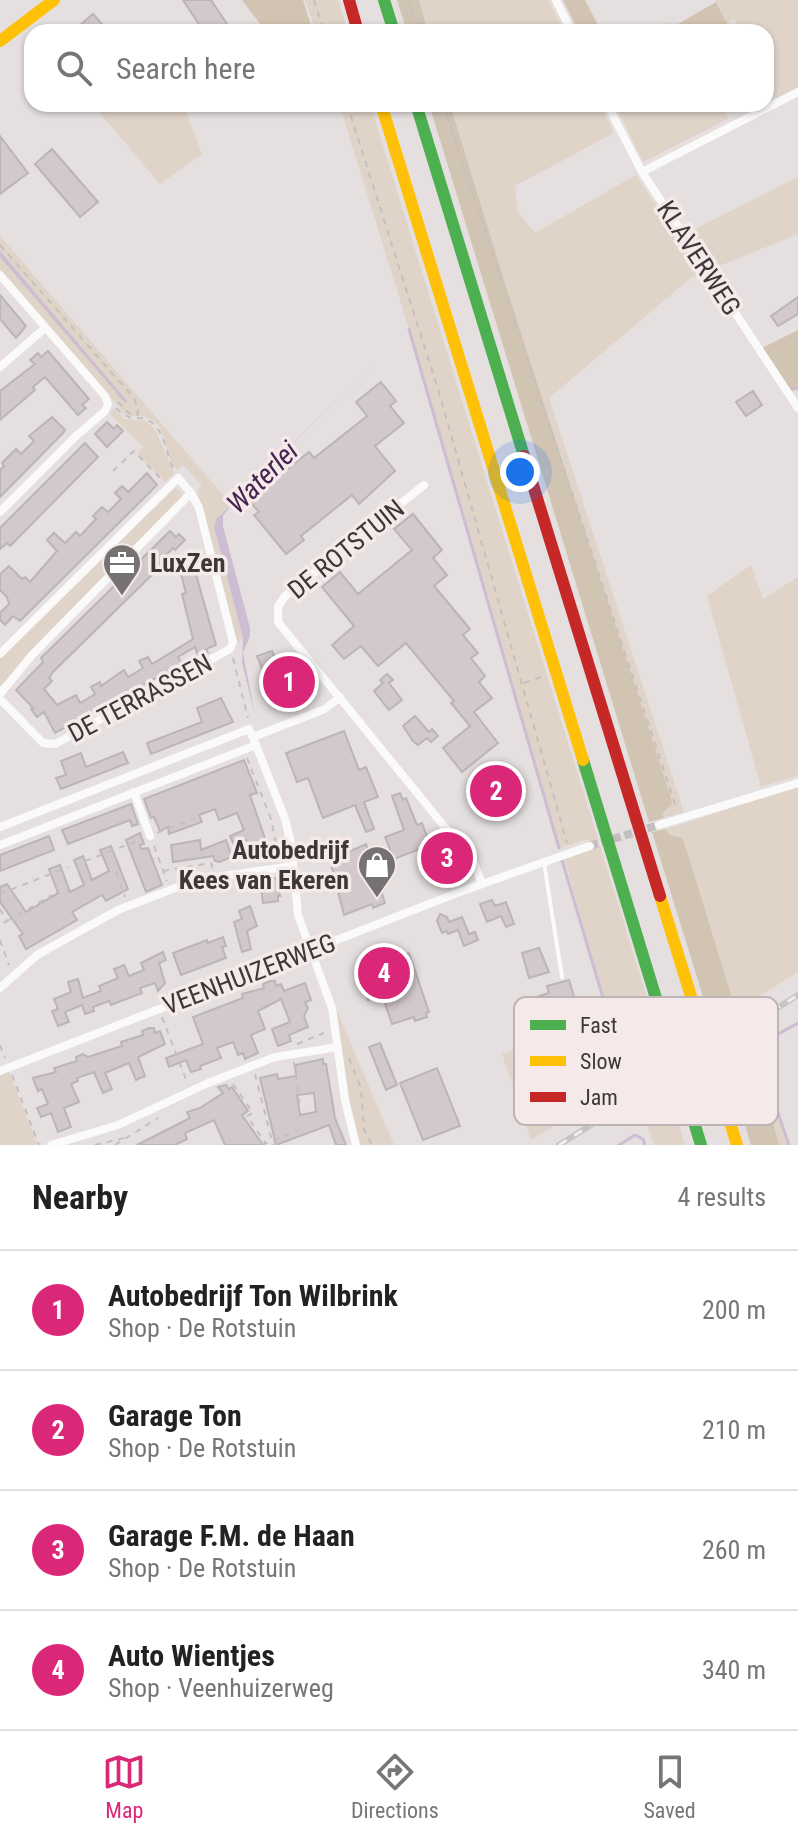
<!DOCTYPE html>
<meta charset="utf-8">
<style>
:root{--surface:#fff;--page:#f6f6f6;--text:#222;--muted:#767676;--line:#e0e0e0;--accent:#db2777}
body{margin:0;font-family:"Roboto Condensed",sans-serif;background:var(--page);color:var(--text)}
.you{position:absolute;left:520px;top:472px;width:28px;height:28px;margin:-20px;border:6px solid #fff;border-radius:50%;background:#1a73e8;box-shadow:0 0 0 12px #1a73e833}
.badge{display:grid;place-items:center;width:52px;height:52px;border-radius:50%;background:var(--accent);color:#fff;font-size:26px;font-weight:700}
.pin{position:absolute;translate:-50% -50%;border:4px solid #fff;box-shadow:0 2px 8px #0006}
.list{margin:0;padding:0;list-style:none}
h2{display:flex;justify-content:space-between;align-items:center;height:104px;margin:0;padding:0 32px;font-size:34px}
h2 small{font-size:26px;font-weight:400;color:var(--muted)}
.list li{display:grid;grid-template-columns:52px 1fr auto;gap:24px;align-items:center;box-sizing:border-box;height:120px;padding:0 32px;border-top:2px solid var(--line)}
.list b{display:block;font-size:30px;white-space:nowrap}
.list p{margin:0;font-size:26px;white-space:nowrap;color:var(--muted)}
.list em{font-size:26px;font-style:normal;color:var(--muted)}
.icon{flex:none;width:44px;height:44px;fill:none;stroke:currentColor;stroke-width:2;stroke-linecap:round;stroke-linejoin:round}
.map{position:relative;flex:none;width:798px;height:1145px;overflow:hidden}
.search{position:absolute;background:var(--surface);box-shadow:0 2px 6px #0004;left:24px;right:24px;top:24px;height:88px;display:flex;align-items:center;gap:20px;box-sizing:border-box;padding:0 28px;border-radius:24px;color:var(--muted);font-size:30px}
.sheet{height:584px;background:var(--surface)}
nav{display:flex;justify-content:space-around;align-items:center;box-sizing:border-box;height:112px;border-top:2px solid var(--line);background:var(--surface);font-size:22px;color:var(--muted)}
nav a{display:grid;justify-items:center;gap:4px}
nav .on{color:var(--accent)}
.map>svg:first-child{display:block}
.green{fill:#e0d4c8}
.forest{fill:#d2c4b2}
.water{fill:#cdbdd3}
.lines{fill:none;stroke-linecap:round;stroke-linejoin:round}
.stream{stroke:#cdbdd3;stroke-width:3}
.building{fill:#d3c8cc;stroke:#bab5b6;stroke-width:2;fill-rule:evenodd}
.street-tunnel{stroke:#c3bebe;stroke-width:8;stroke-dasharray:8 4;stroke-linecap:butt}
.path{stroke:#c3c0c0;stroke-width:2;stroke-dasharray:6 6;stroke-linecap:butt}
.lane{stroke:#fbfafa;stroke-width:4}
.street{stroke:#fbfafa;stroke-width:8}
.fast{stroke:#4caf50;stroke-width:12}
.slow{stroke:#ffc107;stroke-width:12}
.jam{stroke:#c62828;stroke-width:12}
.rail-casing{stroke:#c6c5c5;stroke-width:6}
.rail{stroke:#f5e9ea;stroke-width:3;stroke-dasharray:9;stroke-linecap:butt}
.labels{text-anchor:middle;stroke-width:7;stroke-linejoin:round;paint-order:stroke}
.street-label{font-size:26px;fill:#3c3838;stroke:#f5e9ea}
.poi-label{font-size:26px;font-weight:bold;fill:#3c3838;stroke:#f5e9ea;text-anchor:start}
.water-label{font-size:28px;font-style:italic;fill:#432550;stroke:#f5e9ea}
.key{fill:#f5e9ea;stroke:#beb4b5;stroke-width:2}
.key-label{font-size:22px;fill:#3c3838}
</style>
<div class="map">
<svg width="798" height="1145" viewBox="0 0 798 1145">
<rect width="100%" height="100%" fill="#e5dfdf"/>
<!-- green -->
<g class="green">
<path d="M305,0H338L348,32H316Z"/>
<path d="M419,0H548L565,32H428Z"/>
<path d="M715,0H798V88L776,99L766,79V32H741L734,19L727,24Z"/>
<path d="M108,104H183L202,154L160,184L99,112Z"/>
<path d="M339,104H370L666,1059L627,1080L531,1140L502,1054L535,1042L541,1056L615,1036L564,858L591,850L588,839L560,848L410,332Z"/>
<path d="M450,104H600L614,133L515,186L518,212L535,233L636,175L699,271L549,398L684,812L664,818L662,814L668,809L672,801L505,283Z"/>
<path d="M615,104H722L728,119L643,162Z"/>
<path d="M798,177V234L712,269L689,232Z"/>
<path d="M0,236L230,503L216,519L214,527L243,638L235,645L197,491L202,485L183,465L177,470C163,456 170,430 150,419C143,415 134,418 125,414L0,270Z"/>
<path d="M114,408L125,419L146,421L155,429L174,473L165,482L137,454L143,447L109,413Z"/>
<path d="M175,488L181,491L182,497L5,682L0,685V659Z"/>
<path d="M751,565L763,599L798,577V775L761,787L707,596Z"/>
<path d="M798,787V972L746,1005L737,1014L687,851L666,829Z"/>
<path d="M336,1009L394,1145H359L353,1122Z"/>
<path d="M763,1047L788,1145H779L754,1052Z"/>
<path d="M9,1071L37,1144L35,1145H0V1075Z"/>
<path d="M670,1095L685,1145H654L643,1113Z"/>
</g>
<!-- forest -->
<g class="forest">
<path d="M242,0H303L313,32H266Z"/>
<path d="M397,0H419L428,32H407Z"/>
<path d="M563,0H585L597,23L594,32H579Z"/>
<path d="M716,2L727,24L711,32H651L667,23L671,28Z"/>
<path d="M429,104H450L505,283L672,801L671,805L662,814L664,818L649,822Z"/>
<path d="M798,330V390L791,391L762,348Z"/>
<path d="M666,829L670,835L682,838L687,851L737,1014L713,1029L652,832Z"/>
<path d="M754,1052L779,1145H751L728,1068Z"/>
</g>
<!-- water -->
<g class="water">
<path d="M0,251L127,401L125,403L0,257Z"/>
<path d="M379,358L231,505L223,516V526L250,628V636L243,653L255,715L242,663L243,638L214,527L216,519Z"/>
</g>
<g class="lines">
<!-- stream -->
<g class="stream">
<path d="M409,329L559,848"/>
<path d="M793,388H798"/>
<path d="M562,860L628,1082"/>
<path d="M619,1145L635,1135L643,1139L645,1145"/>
<path d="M789,1145C782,1123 755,1058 771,1040C777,1033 790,1028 798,1023"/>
</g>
</g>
<!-- building -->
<g class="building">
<path d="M183,0H211L229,27L221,32H204Z"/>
<path d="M93,14L109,32H72Z"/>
<path d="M0,136L28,173L0,194Z"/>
<path d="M52,149L98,202L80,217L35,164Z"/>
<path d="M0,295L26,326L16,338L0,319Z"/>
<path d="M798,297V314L778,326L771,316Z"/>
<path d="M48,351L89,399L82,405L86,408L78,415L45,377L33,387L35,390L0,420V391L35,364L30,360L38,353L41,357Z"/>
<path d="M381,382L396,401L390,406L404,423L375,446L395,471L359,504L352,495L301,536L304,540L286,554L254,515L259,512L251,503L269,488L267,485L309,452L314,458L367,416L356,402Z"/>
<path d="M753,391L762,405L746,416L736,402Z"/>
<path d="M52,417L65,430L63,433L0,497V470L4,466L2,463L16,449L21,454L34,441L29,436Z"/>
<path d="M107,422L114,429L117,425L123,431L107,447L95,434Z"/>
<path d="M85,443L98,457L10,546L7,543L0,549V528Z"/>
<path d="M147,473L157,485L20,621L13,616L5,625L0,620V613L9,604L7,597L0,590V574L9,566L22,579L25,577L30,582L57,551L47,540L54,533L65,543L76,532L80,536L96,519L93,516L102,507L108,512L121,499L115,493L122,486L128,492Z"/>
<path d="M413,514L442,550L433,558L447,575L434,586L470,629L463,635L478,653L471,658L485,676L479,682L492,698L474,712L498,743L462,772L443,748L470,726L451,703L454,701L406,643L378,666L361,646L344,659L332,645L354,626L322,587L340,572L358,594L412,550L394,529Z"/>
<path d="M170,531L176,537L179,534L185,540L175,550L173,548L161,560L164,563L53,672L49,678L52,681L44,689L57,705L76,695L80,703L95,694L91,687L100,682L101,686L124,670L128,677L143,668L139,661L148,657L152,664L193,639L182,594L186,593L181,574L195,571L216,645L206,649L208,653L198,656L195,647L178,657L182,664L55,733L44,712L37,717L31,709L33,708L16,690L43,662L41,658Z"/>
<path d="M272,651L281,672L295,667L298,674L303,672L313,685L281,697L279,690L272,693L257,656Z"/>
<path d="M387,674L393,680L389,683L402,700L389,710L374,691L383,683L380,680Z"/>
<path d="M221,698L233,722L151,754L147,743L202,722L197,708Z"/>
<path d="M415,716L429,732L432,729L438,736L431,742L427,738L418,745L413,741L403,726Z"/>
<path d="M344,731L359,770L366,767L378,797L364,802L374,829L366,832L355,805L323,818L308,778L297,782L286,753Z"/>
<path d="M123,752L128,763L61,789L56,778L66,775L61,761L81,753L86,767Z"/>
<path d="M244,760L257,793L250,795L269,850L267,851L269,855L254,861L246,840L234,845L230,836L244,830L237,813L219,820L215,809L199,815L202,822L169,834L168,827L160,831L154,817L151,818L144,799Z"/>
<path d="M492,780L507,799L495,809L480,790Z"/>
<path d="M400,793L403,800L406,798L417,825L422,823L430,845L394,859L385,837L404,830L392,796Z"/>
<path d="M131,804L138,824L132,826L130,820L68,844L62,830Z"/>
<path d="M140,833L144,844L140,845L141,849L148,848L162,885L146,892L126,840Z"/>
<path d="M49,836L54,850L0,871V855Z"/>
<path d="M200,840L201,850L226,840L232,857L219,862L215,861L213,856L173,862L171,845Z"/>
<path d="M366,844L385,903L373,908L372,904L344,915L330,860Z"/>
<path d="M111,846L128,889L106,901L102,895L72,912L77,920L26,949L19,936L23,934L0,902V887L7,884L26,912L58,893L49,869L60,865L70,892L84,885L74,860L83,856L92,880L109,871L100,850Z"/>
<path d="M451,853L460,874L449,878L447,874L440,877L436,867L443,864L441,856Z"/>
<path d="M276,878L280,896H278V901L263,903L260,880Z"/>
<path d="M492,900L495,906L506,902L514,924L506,927L501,916L487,922L480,904Z"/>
<path d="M250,906L257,926L247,931L251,949L242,952L234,922L242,919L239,911Z"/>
<path d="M440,914L447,917L449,922L462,917L469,934L475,932L478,940L464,946L458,930L448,934L447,931L442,933L437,921Z"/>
<path d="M223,937L226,946L222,947L226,958L181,975L173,953L207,940L208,943Z"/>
<path d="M399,948L402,956L409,953L429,1012L426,1013L427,1017L415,1021L414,1017L392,1024L382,995L368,1000L356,967L359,962Z"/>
<path d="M539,948L549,972L529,978L522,953Z"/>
<path d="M163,952L166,960L159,963L165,983L158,991L155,983L140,988L142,993L111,1005L109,1001L93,1007L94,1011L85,1014L82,1005L65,1012L69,1022L58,1026L52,1011L58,1009L54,999L71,992L68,982L78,979L83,998L101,991L99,986L118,978L114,969L124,965L129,976L144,970L141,963Z"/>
<path d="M569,980L584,1030L540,1043L527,1000L549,993L547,986Z"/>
<path d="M270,981H275L276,986L281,984L284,991L305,983L311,1000L305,1002L308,1008L304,1016L308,1027L289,1035L291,1041L278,1046L272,1029L290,1022L281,999L258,1011L265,1029L251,1035L258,1053L245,1059L243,1053L238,1055L233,1042L217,1048L221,1058L200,1066L201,1069L191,1072L186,1060L169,1067L166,1058L203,1044L193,1017L243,998L242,994L264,988L263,984Z"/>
<path d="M149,1028H154L155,1033L160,1031L165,1044L138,1057L145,1076L136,1080L129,1063L105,1073L112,1089L103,1093L94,1072L77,1078L78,1081L71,1084L79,1102L64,1108L71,1127L58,1132L51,1113L41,1117L37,1108L48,1104L42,1089L38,1091L33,1078L56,1072L54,1068L77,1061L76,1057L83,1054L88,1057L122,1046L121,1042L143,1035L142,1031Z"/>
<path d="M380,1043L397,1085L386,1090L369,1047Z"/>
<path d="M323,1059V1064H326L335,1118L346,1145H336L329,1125L276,1145L260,1078L277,1074L278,1079L296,1076L295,1065ZM314,1093L316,1112L300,1115L297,1095Z"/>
<path d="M437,1068L460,1126L423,1140L400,1083Z"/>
<path d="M226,1085L229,1089L232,1087L248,1111L242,1115L263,1145H225L214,1120L185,1133L187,1139L175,1145H137L190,1118L187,1112L200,1108L223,1093L218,1087Z"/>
</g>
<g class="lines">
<!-- street-tunnel -->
<path class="street-tunnel" d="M590,846L659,825"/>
<!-- path -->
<g class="path">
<path d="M314,0L324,32"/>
<path d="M408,0L419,32"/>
<path d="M347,104L438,389L567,843"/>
<path d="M443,104L677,810"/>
<path d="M0,245L134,398L138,410L137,419"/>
<path d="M118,402L131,415L138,412"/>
<path d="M116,408C133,425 138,413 151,422C166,433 166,455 174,470"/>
<path d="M113,471L134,451L162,480"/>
<path d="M233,658L248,718"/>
<path d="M524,683L541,677"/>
<path d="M247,758L271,819L279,859"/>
<path d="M157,833L195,818"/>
<path d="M154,846L167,881"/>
<path d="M85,861L140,840"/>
<path d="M163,871L211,863L213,870"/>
<path d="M116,872L125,897"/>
<path d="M0,894L68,867"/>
<path d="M0,909L7,921L0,925"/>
<path d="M7,921L52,895"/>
<path d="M0,940L9,965"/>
<path d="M162,1017L187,1082"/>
<path d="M297,1044L324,1033"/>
<path d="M0,1045L5,1058"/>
<path d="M349,1058L361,1088L364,1129L372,1145"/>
<path d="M294,1062L300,1108"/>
<path d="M255,1074L273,1145"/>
<path d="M12,1075L39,1145"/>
<path d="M233,1084L253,1113L247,1116L266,1144"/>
<path d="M95,1145L124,1138"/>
<path d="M115,1145L158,1118"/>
<path d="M262,1145L297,1131"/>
</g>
<!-- lane -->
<path class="lane" d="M544,863L562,977"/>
<!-- street -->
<g class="street">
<path d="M556,0L572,32"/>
<path d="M607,104L642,172L798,408"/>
<path d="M642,172L798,92"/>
<path d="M0,275L105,396L108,404L105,411L75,437L0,512"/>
<path d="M0,367L45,328"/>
<path d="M424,485L285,596L278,607V622L474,863L482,884"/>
<path d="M0,654L178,478L191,493L32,655L0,694"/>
<path d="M0,699L43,743L55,744L230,649L233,642L199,508L191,493"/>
<path d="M253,737L325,709L340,697"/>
<path d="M256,745L285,819L291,843L298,915L332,1008L345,1100L356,1145"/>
<path d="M134,792L150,836"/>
<path d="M659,825L798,783"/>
<path d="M0,827L249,729L256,745L0,845"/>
<path d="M0,988L37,955L118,910L196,880L293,866"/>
<path d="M0,1071L465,890L590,846"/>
<path d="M51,1145L118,1125L208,1083L275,1057L338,1047"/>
</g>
<!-- fast -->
<g class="fast">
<path d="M384,0L394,32"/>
<path d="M416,104L524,456"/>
<path d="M583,760L701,1145"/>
</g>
<!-- slow -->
<g class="slow">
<path d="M0,41L54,0"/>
<path d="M381,104L583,760"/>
<path d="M660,896L737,1145"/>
</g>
<!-- jam -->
<g class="jam">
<path d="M349,0L358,32"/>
<path d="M524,456L660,896"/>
</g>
<defs>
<path id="rail" d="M559,1145L798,995"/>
</defs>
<!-- rail casing -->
<use href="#rail" class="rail-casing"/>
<!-- rail -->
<use href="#rail" class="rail"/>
</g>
<!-- icons -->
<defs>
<symbol id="office-pin" viewBox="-11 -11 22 30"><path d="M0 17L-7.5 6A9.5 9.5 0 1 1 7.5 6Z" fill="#777272" stroke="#f5e9ea"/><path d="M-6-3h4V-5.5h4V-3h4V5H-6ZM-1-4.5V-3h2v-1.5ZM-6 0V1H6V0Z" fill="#fff"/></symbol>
<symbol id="shop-pin" viewBox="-11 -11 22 30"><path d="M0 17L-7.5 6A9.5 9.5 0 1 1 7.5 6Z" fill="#777272" stroke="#f5e9ea"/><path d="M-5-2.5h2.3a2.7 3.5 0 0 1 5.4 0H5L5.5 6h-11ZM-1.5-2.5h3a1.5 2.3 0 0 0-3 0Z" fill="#fff"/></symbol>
</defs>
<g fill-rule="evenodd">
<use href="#office-pin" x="100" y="541" width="44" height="60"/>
<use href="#shop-pin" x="355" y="843" width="44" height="60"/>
</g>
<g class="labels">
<!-- street labels -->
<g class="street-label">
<text transform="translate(699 258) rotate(57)" y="9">KLAVERWEG</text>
<text transform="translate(346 549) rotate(-39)" y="9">DE ROTSTUIN</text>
<text transform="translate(140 698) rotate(-28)" y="9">DE TERRASSEN</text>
<text transform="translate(249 974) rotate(-21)" y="9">VEENHUIZERWEG</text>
</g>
<!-- poi labels -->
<g class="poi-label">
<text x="150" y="572">LuxZen</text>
<text x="349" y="859" text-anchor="end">Autobedrijf<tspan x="349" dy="30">Kees van Ekeren</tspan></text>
</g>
<!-- water labels -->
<g class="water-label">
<text transform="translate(262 477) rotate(-45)" y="10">Waterlei</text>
</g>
</g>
<!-- legend -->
<rect x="514" y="997" width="264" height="128" rx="12" class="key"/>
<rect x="530" y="1020" width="36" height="10" fill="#4caf50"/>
<rect x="530" y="1056" width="36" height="10" fill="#ffc107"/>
<rect x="530" y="1092" width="36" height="10" fill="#c62828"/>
<g class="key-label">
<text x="580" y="1033">Fast</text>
<text x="580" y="1069">Slow</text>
<text x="580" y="1105">Jam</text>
</g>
</svg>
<div class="you"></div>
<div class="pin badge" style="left:289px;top:682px">1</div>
<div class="pin badge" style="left:496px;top:791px">2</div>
<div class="pin badge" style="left:447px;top:858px">3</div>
<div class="pin badge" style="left:384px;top:973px">4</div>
<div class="search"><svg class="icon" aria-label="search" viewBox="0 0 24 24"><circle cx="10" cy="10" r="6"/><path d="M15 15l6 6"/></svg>Search here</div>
</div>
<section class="sheet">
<h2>Nearby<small>4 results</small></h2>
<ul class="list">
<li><span class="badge">1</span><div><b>Autobedrijf Ton Wilbrink</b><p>Shop · De Rotstuin</p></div><em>200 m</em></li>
<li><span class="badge">2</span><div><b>Garage Ton</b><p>Shop · De Rotstuin</p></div><em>210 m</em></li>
<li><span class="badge">3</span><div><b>Garage F.M. de Haan</b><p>Shop · De Rotstuin</p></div><em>260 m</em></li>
<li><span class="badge">4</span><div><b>Auto Wientjes</b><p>Shop · Veenhuizerweg</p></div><em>340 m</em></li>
</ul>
</section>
<nav>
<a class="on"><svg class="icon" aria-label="map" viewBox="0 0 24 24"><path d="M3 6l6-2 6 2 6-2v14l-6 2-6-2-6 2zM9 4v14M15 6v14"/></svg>Map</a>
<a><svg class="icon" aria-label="directions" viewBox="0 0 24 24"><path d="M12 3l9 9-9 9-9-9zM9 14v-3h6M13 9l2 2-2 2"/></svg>Directions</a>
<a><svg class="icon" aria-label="saved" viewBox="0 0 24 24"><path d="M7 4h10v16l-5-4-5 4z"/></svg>Saved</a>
</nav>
